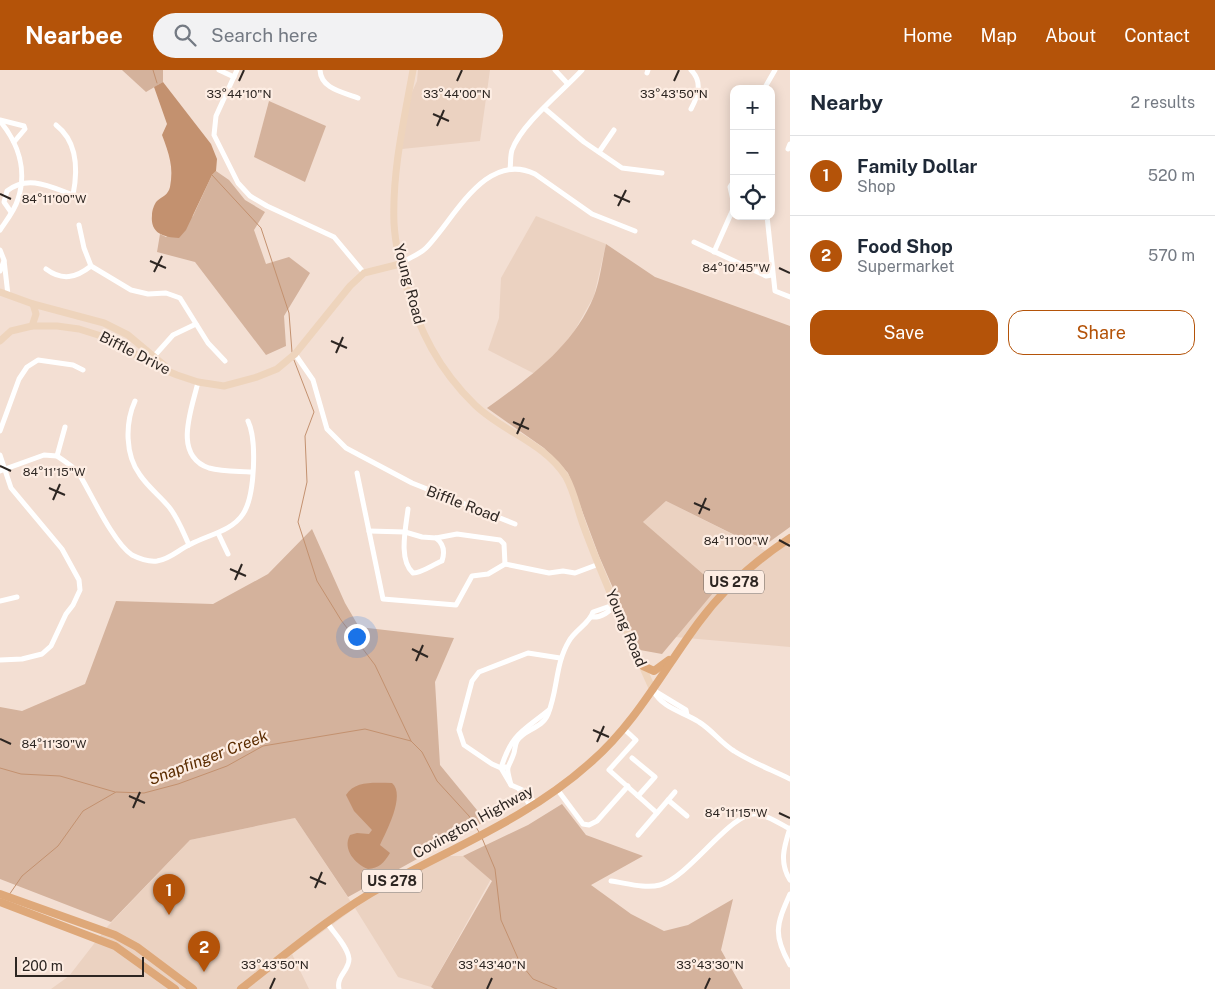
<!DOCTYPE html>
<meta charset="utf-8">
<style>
:root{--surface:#fff;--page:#f2f2f3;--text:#1f2937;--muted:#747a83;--line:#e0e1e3;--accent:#b45309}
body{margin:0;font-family:"Public Sans",sans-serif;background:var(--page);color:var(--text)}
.controls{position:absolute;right:15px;top:15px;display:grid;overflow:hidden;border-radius:10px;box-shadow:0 2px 12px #0003}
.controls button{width:45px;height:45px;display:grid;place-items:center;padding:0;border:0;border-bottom:1px solid var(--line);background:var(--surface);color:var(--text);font:25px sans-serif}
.scale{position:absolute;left:15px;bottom:12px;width:129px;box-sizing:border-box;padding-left:5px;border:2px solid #2d2622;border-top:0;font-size:14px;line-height:18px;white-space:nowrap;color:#2d2622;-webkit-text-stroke:4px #fdede3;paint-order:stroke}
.you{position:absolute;left:356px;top:566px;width:18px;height:18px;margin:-12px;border:4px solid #fff;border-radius:50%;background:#1a73e8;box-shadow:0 0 0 8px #1a73e833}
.badge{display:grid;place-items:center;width:32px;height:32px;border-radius:50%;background:var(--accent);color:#fff;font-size:16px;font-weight:700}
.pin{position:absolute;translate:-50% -41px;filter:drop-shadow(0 1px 2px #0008)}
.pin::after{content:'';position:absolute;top:26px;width:18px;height:15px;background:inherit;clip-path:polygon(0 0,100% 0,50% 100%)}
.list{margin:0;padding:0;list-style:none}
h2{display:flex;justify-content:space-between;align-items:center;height:65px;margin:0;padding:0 20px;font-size:21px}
h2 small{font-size:16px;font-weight:400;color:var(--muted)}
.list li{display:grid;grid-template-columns:32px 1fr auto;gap:15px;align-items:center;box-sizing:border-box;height:80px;padding:0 20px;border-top:1px solid var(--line)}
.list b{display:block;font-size:19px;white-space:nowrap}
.list p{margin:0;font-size:16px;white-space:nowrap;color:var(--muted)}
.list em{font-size:16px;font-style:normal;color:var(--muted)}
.actions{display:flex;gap:10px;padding:15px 20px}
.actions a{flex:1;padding:11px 0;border:1px solid var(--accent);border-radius:15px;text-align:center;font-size:18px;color:var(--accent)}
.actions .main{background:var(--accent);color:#fff}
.icon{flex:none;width:28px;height:28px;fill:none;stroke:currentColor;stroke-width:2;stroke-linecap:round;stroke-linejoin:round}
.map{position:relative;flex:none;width:790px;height:919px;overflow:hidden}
header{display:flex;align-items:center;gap:30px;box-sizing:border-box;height:70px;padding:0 25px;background:var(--accent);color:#fff}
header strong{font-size:24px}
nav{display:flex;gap:28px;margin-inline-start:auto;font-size:18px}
.search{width:350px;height:45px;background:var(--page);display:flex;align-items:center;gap:12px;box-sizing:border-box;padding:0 18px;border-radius:28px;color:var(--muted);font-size:19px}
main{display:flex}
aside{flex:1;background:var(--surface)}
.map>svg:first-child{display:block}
.built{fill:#ebd2c1}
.green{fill:#d4b29c}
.water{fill:#c3916f}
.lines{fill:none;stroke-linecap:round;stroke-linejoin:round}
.stream{stroke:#c3916f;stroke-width:1}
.street{stroke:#fff;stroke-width:5}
.secondary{stroke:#eed4bc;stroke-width:7}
.primary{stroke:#dea879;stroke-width:8}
.ticks{fill:none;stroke:#2d2622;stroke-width:2}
.labels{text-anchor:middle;stroke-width:4.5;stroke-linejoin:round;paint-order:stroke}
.shield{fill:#fdede3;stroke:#6b625c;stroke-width:1}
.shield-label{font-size:14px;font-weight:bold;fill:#2d2622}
.street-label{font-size:15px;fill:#2d2622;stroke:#fdede3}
.water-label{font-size:16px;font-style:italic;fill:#5b2c01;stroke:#fdede3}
.ticks-label{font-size:12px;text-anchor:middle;fill:#2d2622;stroke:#fdede3;stroke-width:4.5;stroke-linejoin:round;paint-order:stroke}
</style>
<header>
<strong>Nearbee</strong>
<div class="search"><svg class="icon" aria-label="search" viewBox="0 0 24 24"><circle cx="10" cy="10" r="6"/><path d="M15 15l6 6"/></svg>Search here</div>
<nav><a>Home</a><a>Map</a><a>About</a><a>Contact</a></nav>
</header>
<main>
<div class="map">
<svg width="790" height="919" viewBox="0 0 790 919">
<rect width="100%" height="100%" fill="#f3dfd3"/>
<!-- built -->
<g class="built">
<path d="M418,0H490L480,71L402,79L408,31L417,11Z"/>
<path d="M536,146L606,174L594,226L571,267L535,304L488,280L499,248L501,208Z"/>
<path d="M666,431L770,483L790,472V577L675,567L643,452Z"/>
<path d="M295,748L355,838L378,822L442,786H463L491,809L431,917L398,907L355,838L292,884L309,919H51L69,906L107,857L190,770Z"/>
</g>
<!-- green -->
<g class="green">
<path d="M122,0H163V12L146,22Z"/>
<path d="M269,31L326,56L305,112L254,87Z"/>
<path d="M216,101L229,110L245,130L265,142L254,160L266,194L289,187L310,203L284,246L286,276L266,285L195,192L157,182L160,164L166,167L193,146L212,105Z"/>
<path d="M606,174L655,207L790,256V457L761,478L666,431L643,452L718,517L662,584L640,580L599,486L568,403L544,378L487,338C529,308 574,276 594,226C600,211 602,191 606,174Z"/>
<path d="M312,459L345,533L359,557L454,568L435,612L440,695L486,751L348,827L295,748L190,770L111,852L0,809V637L22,641L85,614L116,531L213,534L268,504Z"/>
<path d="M562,734L586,765L643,786L591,815L631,844L664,861L688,855L733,829L721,880L743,919H434L431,917L492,811L463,786L528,755Z"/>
</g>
<!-- water -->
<g class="water">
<path d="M163,12L211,74L217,89L216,101L212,105L186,160L179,168C164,167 150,164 152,145C152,141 154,134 157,131C163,126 168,125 170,117C174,97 169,84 162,65L167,54L154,17Z"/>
<path d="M392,713C406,725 386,762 380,775L390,783C384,793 379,798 368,799C355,794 342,779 350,765L357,763L369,764L372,760L354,741L346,725C355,710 376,713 392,713Z"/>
</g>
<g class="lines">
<!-- stream -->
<g class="stream">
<path d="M153,0L157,13"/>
<path d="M212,105L261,158L289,243L292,282"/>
<path d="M294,290L314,342L305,366L307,412L298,452L317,511L341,550L375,595L411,671"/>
<path d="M0,698L21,704L60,706L115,722"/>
<path d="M482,768L495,799L501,850L520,893L533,909L557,919"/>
<path d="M9,825L22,806L58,776L83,741L116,722L144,723L178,714L227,696L263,676L365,659L411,671L422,682L437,711L469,746L479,762"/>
</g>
<!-- street -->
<g class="street">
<path d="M219,0L234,7"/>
<path d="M237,0L216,46L214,65L238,113L250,126L267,136L334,167L364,203"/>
<path d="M320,0C321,19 343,22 358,28"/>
<path d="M555,0L567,13"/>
<path d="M691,0C703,12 698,26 691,39"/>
<path d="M647,3L648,0"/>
<path d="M764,19L775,0"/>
<path d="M544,38L584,72L622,98L662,103"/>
<path d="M0,50L24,56L25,59L14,72"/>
<path d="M0,51C19,74 27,101 18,129C15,140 6,151 0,160"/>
<path d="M788,79L790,74"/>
<path d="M599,82L614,60"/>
<path d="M510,99C511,93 510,86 512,80C522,53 563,21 582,0"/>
<path d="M734,111L730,117L734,135"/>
<path d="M11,142L4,132L7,121C28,104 51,117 73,125C78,100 78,72 56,55"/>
<path d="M767,146L775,221L790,227"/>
<path d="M79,155L84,178L91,196L131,220L148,224L166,223L180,228L208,273L225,291"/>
<path d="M694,172L766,206L772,205V202"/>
<path d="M0,180L4,190L8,225"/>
<path d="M714,182L734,137"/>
<path d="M400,194C408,188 419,185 426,178C454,150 485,80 535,104L592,144L635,161"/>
<path d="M46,199C62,211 76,208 91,196"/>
<path d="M0,201L4,191"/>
<path d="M295,284L313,310L327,359L346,378L412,413L515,454"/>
<path d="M148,293L173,265L196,254"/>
<path d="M198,312C192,339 172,385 209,398C223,402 238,401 252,402"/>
<path d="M135,331C125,353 125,385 140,405C148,417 160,426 169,437C178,448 183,462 189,475"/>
<path d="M0,361L19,309L27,297L38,290L73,295L83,300"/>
<path d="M0,385L11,418L62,479L79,510L80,520L73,535L66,544L51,576L42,584L22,589L0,590"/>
<path d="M57,386L65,357"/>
<path d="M0,401L44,385L57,386C66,392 77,399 82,409C93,428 114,473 132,485C140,489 148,492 157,491C171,489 179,479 191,474C208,465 232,461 243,444C255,426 257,370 248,351"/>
<path d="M357,403L383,529L456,535L472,506L488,504L505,494L549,503L563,501L575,503L599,494"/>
<path d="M408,439C406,457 398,490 413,503C422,503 432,495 442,491C445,482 444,474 436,468"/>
<path d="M369,461L405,462L422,467L436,468L457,464L500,470L504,474L505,494"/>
<path d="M218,463L228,484"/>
<path d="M0,531L17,527"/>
<path d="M592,547C601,548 611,541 616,534"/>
<path d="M653,620C663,639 682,641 699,652C712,660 721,673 734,681C751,692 772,700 790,709"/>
<path d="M653,620L686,640L687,645"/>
<path d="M623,658L636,670L609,700L657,743"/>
<path d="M632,688L655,707L638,726"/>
<path d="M506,697L501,698L492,694L464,675L459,660L472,611L479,602L528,583L560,588"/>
<path d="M511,715C505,693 508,701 514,683C515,679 515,675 517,671C524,659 542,659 548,644C558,620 555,594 569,571C575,560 590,553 593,542L616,534"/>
<path d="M519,719L532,738"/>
<path d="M557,719L583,754L589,755L597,751L628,716"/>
<path d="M668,730L687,746"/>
<path d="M536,735L527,722L511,715L501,698C512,663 523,661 549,640"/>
<path d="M790,758C784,777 779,792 790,810"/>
<path d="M638,765L675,722"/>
<path d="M611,811C626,813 645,819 660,815C691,806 732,739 758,744C769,746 780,754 790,759"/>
<path d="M790,824C776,855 773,865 790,895"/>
<path d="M328,854C334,863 348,877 349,889C349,901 336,906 339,919"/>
</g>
<!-- secondary -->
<g class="secondary">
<path d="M413,0C404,50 392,102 394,153C395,173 400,194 405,212C419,261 439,300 475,335C503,362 545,373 566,407C575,423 578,443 585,460C605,514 629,567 653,620"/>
<path d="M0,222L33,234L104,253L128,265L165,296"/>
<path d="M32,256L36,244L33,234"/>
<path d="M0,271L11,261L32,256H57L79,259L114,270L148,293L177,305L198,312L224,316L257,307L277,299L295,284L350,216L364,203L400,194"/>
</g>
<!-- primary -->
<g class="primary">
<path d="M643,596L654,601L669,590"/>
<path d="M0,824L115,865L137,877L193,919"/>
<path d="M0,832L115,876L175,919"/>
<path d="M241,919C287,883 334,843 385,815C456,776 530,747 591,692C636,653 664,599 699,552C724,518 755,491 790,468"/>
</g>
</g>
<!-- ticks -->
<path class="ticks" d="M239,11L244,0M457,11L462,0M674,11L679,0M433,44L449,51M437,56L444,40M0,124L11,129M614,125L630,132M618,136L626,120M150,191L166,198M779,198L790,203M154,202L162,186M331,271L347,278M336,283L343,267M513,352L529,359M517,364L524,348M0,396L11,401M49,418L65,425M53,430L60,414M694,433L710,440M699,444L706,428M779,470L790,476M230,499L246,506M235,510L242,494M412,579L428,587M416,591L423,575M593,660L609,667M0,669L11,674M597,672L604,656M129,726L145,733M133,738L140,722M779,743L790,748M310,807L326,814M315,818L322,802M270,919L275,908M487,919L492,908M705,919L710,908"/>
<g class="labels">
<!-- shield labels -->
<g class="shield">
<rect x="704" y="500.5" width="60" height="23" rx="4"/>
<rect x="362" y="799.5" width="60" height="23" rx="4"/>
</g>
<g class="shield-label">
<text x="734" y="517">US 278</text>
<text x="392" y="816">US 278</text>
</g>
<!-- street labels -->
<g class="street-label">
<text transform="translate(409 214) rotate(75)" y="5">Young Road</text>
<text transform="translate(135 283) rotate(27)" y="5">Biffle Drive</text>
<text transform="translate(463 434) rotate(21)" y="5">Biffle Road</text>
<text transform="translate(626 558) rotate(67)" y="5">Young Road</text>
<text transform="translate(473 752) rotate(-29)" y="5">Covington Highway</text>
</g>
<!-- water labels -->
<g class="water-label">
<text transform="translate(208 687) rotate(-21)" y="6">Snapfinger Creek</text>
</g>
</g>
<g class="ticks-label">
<text x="239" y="28">33°44'10"N</text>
<text x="457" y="28">33°44'00"N</text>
<text x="674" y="28">33°43'50"N</text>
<text x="54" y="133">84°11'00"W</text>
<text x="736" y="202">84°10'45"W</text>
<text x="54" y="406">84°11'15"W</text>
<text x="736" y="475">84°11'00"W</text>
<text x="54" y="678">84°11'30"W</text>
<text x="736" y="747">84°11'15"W</text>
<text x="275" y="899">33°43'50"N</text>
<text x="492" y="899">33°43'40"N</text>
<text x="710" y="899">33°43'30"N</text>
</g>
</svg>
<div class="controls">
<button>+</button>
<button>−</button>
<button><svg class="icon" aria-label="locate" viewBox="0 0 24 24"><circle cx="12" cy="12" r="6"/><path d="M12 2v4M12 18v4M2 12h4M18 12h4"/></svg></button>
</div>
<div class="scale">200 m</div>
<div class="you"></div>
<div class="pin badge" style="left:169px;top:845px">1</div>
<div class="pin badge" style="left:204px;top:902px">2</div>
</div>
<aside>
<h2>Nearby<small>2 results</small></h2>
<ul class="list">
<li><span class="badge">1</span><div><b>Family Dollar</b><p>Shop</p></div><em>520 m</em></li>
<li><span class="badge">2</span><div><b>Food Shop</b><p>Supermarket</p></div><em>570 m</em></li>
</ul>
<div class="actions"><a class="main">Save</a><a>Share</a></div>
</aside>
</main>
